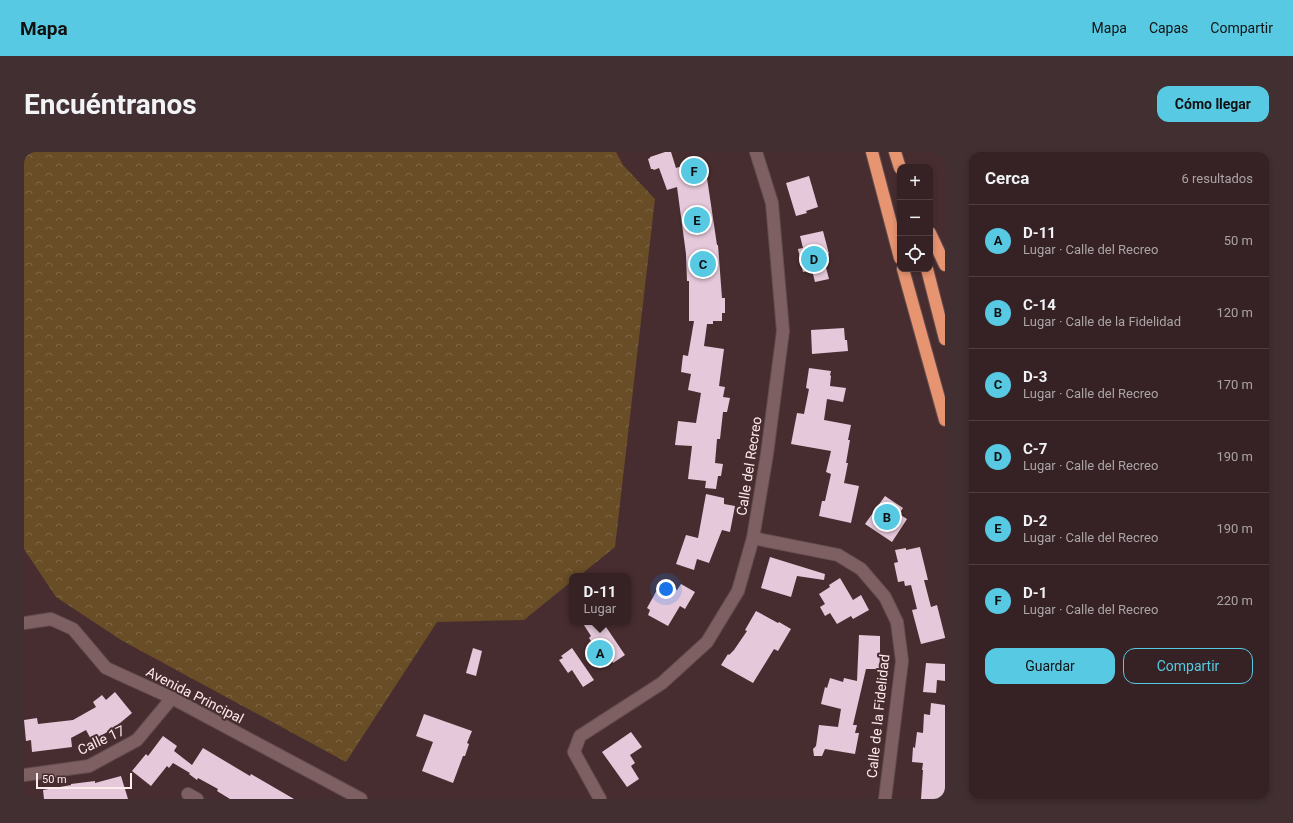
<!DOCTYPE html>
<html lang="es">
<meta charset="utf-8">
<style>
:root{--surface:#362224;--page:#412f31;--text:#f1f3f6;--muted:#aaa4a6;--line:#503f41;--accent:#57c9e3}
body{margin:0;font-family:Roboto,sans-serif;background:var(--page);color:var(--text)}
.controls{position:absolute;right:12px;top:12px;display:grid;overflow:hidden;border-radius:8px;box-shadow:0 2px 6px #0003}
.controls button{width:36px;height:36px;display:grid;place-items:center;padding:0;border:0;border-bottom:1px solid var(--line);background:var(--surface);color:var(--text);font:20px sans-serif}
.scale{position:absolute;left:12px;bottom:10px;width:96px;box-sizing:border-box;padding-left:4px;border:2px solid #feebec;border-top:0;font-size:11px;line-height:14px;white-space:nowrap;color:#feebec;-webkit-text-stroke:3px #482d30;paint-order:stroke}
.you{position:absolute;left:642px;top:437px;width:14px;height:14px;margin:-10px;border:3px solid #fff;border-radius:50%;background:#1a73e8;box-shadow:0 0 0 6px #1a73e833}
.badge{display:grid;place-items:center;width:26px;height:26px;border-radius:50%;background:var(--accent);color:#111;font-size:13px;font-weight:700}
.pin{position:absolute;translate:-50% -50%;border:2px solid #fff;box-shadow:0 1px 4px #0006}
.popup{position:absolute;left:545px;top:421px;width:62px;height:52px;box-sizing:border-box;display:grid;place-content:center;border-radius:8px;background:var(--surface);filter:drop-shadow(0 1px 3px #0005);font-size:13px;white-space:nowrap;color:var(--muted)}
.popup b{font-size:15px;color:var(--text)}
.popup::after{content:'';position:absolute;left:50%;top:100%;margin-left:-8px;border:8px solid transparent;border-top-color:var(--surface)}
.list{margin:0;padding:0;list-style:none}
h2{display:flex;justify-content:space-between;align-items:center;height:52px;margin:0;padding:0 16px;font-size:17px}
h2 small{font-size:13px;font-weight:400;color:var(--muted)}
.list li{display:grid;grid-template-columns:26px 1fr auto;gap:12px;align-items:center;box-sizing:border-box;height:72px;padding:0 16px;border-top:1px solid var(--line)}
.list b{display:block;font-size:15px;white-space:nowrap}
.list p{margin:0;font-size:13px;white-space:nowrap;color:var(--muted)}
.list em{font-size:13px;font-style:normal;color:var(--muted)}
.actions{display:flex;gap:8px;padding:12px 16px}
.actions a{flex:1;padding:9px 0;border:1px solid var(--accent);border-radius:12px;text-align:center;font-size:14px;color:var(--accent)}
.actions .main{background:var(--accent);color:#111}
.icon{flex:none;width:22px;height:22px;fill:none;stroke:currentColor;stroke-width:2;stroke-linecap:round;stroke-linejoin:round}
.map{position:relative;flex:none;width:921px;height:647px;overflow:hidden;border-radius:12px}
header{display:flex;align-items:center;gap:24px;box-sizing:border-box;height:56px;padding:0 20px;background:var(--accent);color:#111}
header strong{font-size:19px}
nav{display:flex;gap:22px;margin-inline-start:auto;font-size:14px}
.intro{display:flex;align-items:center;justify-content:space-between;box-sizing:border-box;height:96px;padding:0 24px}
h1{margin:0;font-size:28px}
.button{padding:10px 18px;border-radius:12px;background:var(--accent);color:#111;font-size:14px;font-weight:700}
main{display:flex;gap:24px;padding:0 24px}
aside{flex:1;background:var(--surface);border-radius:12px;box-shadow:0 2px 6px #0003}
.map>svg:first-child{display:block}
.forest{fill:url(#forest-crowns)}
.building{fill:#e5c8da}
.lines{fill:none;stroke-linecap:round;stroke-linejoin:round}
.minor-casing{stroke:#634d4f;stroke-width:14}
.highway-casing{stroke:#634d4f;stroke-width:14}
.minor{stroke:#7e5f62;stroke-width:12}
.highway{stroke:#e79471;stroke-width:12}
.labels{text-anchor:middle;stroke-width:4;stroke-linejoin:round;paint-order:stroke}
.street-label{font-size:14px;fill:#feebec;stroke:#482d30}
</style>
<header>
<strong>Mapa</strong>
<nav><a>Mapa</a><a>Capas</a><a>Compartir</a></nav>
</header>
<div class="intro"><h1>Encuéntranos</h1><a class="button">Cómo llegar</a></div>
<main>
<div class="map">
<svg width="921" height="647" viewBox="0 0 921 647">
<defs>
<pattern id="forest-crowns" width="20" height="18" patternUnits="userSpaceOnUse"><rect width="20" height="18" fill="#684d26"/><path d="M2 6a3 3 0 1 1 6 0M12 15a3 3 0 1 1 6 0" fill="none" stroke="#7f6746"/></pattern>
</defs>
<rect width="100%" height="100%" fill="#482d30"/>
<!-- forest -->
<path class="forest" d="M0,0H592L599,13L631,47L591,395L555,424H548V429L500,468L413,470L322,610L97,488L32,445L0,397Z"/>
<!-- building -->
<g class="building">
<path d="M641,0H647L652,16L661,13L666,15L678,11L683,26L693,93H694L698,146H701V161H698V169H689V172H683L680,194L700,197L695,234L701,235L699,245L706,246L703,260H699L696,287H693L691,311L699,312L697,324H694L692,337L681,336L682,329L664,327L668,294L651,293L654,269L672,271L677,241L664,238L667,222L657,220L659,203L664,204L670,169H665V129H663L662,102L653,35L643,38L635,16L630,18L629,17H627L624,7L626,6V5Z"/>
<path d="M785,24L794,55L782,59L783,61L772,64L762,31Z"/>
<path d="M799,79L805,102L803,103L805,111L801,112L805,127L791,130L788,118L779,120L774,97L779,96L776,84Z"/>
<path d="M820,176L821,188H823L824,199L788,202L787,178Z"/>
<path d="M785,216L807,219L806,223L807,224L806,234L822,236L819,250L803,247L800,268L827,273L824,288H826L822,311H824L820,331L835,334L827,371L795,364L798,349H801L807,322L802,320L807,299L767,292L773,261L780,262L785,237L782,236Z"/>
<path d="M682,342L700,346V352L711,354L706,380L698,378L685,411L673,407L670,418L652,412L662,383L674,386Z"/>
<path d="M861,344L879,356L875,362L883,367L868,390L841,372Z"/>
<path d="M896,395L904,428H900L907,455L913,453L921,485V486L897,492L888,458L893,457L887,433L881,434L880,429L874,430L870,411L874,410L871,398L882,396V398Z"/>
<path d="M746,405L801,422L800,428L773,424L767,445L737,436Z"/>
<path d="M816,426L829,448L837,443L845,458L829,467L827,464L813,472L806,461L801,464L796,455L801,452L795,442L806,435L805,433Z"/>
<path d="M638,429L653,438L657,432L671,440L661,457L656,454L644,474L624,463L626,458L623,456Z"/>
<path d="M732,459L754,471L755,470L767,477L754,499L750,497L729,531L697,513L704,502L705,503L710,498L723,479L721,478Z"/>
<path d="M558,470H572L575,475L580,472L601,503L589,511L588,509L582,512L565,486L567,484Z"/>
<path d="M835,483L856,484V506L855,517H842L829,573H833L831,581H835L831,602L801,597L798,604H790L789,597L792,594L795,573L814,575L817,557L797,552L801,535L803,536L806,526L819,530L820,526L833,529Z"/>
<path d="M449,496L458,499L452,524L442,521Z"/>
<path d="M548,496L570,528L559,535L548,518L544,521L535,508L539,506L537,504Z"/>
<path d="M902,511L921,512V529L913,528L912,541L899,540Z"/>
<path d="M91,540L108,561L90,576L68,589L62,578L47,586L48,595L8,600L7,588L2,589L0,568L13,566L14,572L49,568L72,555L69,550L78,543L82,548Z"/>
<path d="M907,551L921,553V647H897L899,618H898L899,611L888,610L889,595L891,596L893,580L899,581L900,562L906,563Z"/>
<path d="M400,562L448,579L443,591L445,592L441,604H439L429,631L398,619L409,590L392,584Z"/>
<path d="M607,580L618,595L606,603L611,611L607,614L615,627L603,635L578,600Z"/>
<path d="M139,584L153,594L150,599L168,613L179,596L226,624L227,622L270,647H206L193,639L194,637L174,626L173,628L165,622L166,621L149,611L145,616L143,614L127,634L108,619L122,602L124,604Z"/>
<path d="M97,624L104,647H20L19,638L47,633V632L71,629V631Z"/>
</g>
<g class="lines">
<defs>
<g id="minor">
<path d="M729,386L814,403L837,417L861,445L873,470L878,509L861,647"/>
<path d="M0,471L27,467L49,477L82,516L148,546L337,647"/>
<path d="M0,623L65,614L113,588L148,546"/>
<path d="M164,642L173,647"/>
<path d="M576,647L550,600L556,584L638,531L683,490L714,439L729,386L743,302L759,179L748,51L732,0"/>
</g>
<g id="highway">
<path d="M848,0L876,106"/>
<path d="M871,0L876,16"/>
<path d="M906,81L921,113"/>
<path d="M879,117L921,268"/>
<path d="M903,117L921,187"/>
</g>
</defs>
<!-- minor casing -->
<use href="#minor" class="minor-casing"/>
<!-- highway casing -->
<use href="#highway" class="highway-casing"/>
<!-- minor -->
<use href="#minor" class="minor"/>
<!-- highway -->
<use href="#highway" class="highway"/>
</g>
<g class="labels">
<!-- street labels -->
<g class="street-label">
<text transform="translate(725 314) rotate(-81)" y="5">Calle del Recreo</text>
<text transform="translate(171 543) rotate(27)" y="5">Avenida Principal</text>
<text transform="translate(854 564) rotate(-84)" y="5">Calle de la Fidelidad</text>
<text transform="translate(77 588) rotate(-25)" y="5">Calle 17</text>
</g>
</g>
</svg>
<div class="controls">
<button>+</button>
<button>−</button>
<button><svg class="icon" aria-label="locate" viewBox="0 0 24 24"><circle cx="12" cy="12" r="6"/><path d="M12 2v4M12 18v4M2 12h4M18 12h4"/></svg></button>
</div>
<div class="scale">50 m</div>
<div class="you"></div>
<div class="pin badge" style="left:576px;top:501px">A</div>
<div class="popup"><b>D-11</b>Lugar</div>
<div class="pin badge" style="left:863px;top:365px">B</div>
<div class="pin badge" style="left:679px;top:112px">C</div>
<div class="pin badge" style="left:790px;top:107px">D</div>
<div class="pin badge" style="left:673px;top:68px">E</div>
<div class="pin badge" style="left:670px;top:19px">F</div>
</div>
<aside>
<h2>Cerca<small>6 resultados</small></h2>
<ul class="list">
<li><span class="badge">A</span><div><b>D-11</b><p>Lugar · Calle del Recreo</p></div><em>50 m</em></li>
<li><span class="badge">B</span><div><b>C-14</b><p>Lugar · Calle de la Fidelidad</p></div><em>120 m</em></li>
<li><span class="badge">C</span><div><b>D-3</b><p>Lugar · Calle del Recreo</p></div><em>170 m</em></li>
<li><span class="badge">D</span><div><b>C-7</b><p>Lugar · Calle del Recreo</p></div><em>190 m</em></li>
<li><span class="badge">E</span><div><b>D-2</b><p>Lugar · Calle del Recreo</p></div><em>190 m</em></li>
<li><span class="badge">F</span><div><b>D-1</b><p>Lugar · Calle del Recreo</p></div><em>220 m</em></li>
</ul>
<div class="actions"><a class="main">Guardar</a><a>Compartir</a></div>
</aside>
</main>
